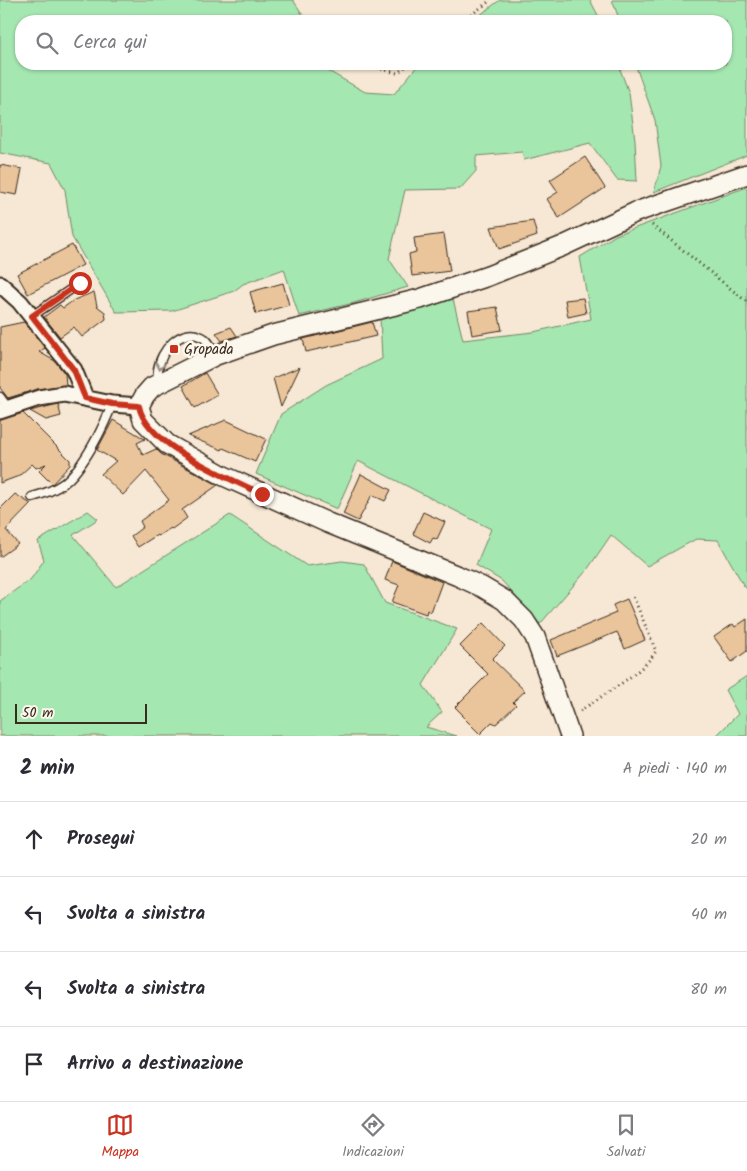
<!DOCTYPE html>
<html lang="it">
<meta charset="utf-8">
<style>
:root{--surface:#fff;--page:#f7f7f7;--text:#2b2b33;--muted:#7c7c81;--line:#e1e1e2;--accent:#c8321e}
body{margin:0;font-family:Kalam,sans-serif;background:var(--page);color:var(--text)}
.scale{position:absolute;left:15px;bottom:12px;width:132px;box-sizing:border-box;padding-left:5px;border:2px solid #3b2a1e;border-top:0;font-size:14px;line-height:18px;white-space:nowrap;color:#3b2a1e;-webkit-text-stroke:4px #fbf7ec;paint-order:stroke}
.stop{position:absolute;width:15px;height:15px;margin:-11px;border:4px solid #c8321e;border-radius:50%;background:#fff}
.stop.end{background:#c8321e;border-color:#fff;box-shadow:0 1px 5px #0008}
.list{margin:0;padding:0;list-style:none}
h2{display:flex;justify-content:space-between;align-items:center;height:65px;margin:0;padding:0 20px;font-size:21px}
h2 small{font-size:16px;font-weight:400;color:var(--muted)}
.list li{display:grid;grid-template-columns:32px 1fr auto;gap:15px;align-items:center;box-sizing:border-box;height:75px;padding:0 20px;border-top:1px solid var(--line)}
.list b{display:block;font-size:19px;white-space:nowrap}
.list em{font-size:16px;font-style:normal;color:var(--muted)}
.icon{flex:none;width:28px;height:28px;fill:none;stroke:currentColor;stroke-width:2;stroke-linecap:round;stroke-linejoin:round}
.map{position:relative;flex:none;width:747px;height:736px;overflow:hidden}
.search{position:absolute;background:var(--surface);box-shadow:0 1px 4px #0004;left:15px;right:15px;top:15px;height:55px;display:flex;align-items:center;gap:12px;box-sizing:border-box;padding:0 18px;border-radius:20px;color:var(--muted);font-size:19px}
.sheet{height:365px;background:var(--surface)}
nav{display:flex;justify-content:space-around;align-items:center;box-sizing:border-box;height:70px;border-top:1px solid var(--line);background:var(--surface);font-size:14px;color:var(--muted)}
nav a{display:grid;justify-items:center;gap:2px}
nav .on{color:var(--accent)}
.map>svg:first-child{display:block}
.grass{fill:#a5e7b1;stroke:#708868}
.building{fill:#eac59b;stroke:#3b2a1e}
.lines{fill:none;stroke-linecap:round;stroke-linejoin:round}
.service-casing{stroke:#3b2a1e;stroke-width:11}
.minor-casing{stroke:#3b2a1e;stroke-width:19}
.tertiary-casing{stroke:#3b2a1e;stroke-width:22}
.path{stroke:#3b2a1e;stroke-width:3;stroke-dasharray:1 4;stroke-linecap:butt}
.service{stroke:#fbf7ec;stroke-width:8}
.minor{stroke:#fbf7ec;stroke-width:15}
.tertiary{stroke:#fbf7ec;stroke-width:19}
.oneway{stroke:#9b9085}
.route{stroke:#c8321e;stroke-width:6}
.poi-dot{fill:#c8321e;stroke:#fbf7ec;stroke-width:2}
.labels{text-anchor:middle;stroke-width:5;stroke-linejoin:round;paint-order:stroke}
.poi-label{font-size:15px;fill:#3b2a1e;stroke:#fbf7ec;text-anchor:start}
</style>
<div class="map">
<svg width="747" height="736" viewBox="0 0 747 736">
<rect width="100%" height="100%" fill="#f6e8d4"/>
<filter id="ink" filterUnits="userSpaceOnUse"><feTurbulence type="fractalNoise" baseFrequency=".02" numOctaves="2"/><feDisplacementMap in="SourceGraphic" scale="10" xChannelSelector="R" yChannelSelector="G"/><feConvolveMatrix kernelMatrix="1 2 1 2 8 2 1 2 1" color-interpolation-filters="sRGB"/></filter>
<g filter="url(#ink)">
<!-- grass -->
<g class="grass">
<path d="M0,0H293L307,21H21V64H316L365,92L394,94L419,64H618L629,93L635,140L637,181L617,180L590,143L524,160L522,152L476,156V171L460,189L405,190L389,259L408,287L354,303L299,316L284,269L243,284L234,291L172,311L116,312L72,237L65,190L51,163L0,153Z"/>
<path d="M500,0H590L601,21H472Z"/>
<path d="M612,0H747V155L654,192L661,166L655,120L635,64H726V21H620Z"/>
<path d="M747,187V589L744,586L718,540L696,539L647,566L611,535L587,570L540,624L502,581L476,565L491,529L358,461L337,509L256,474L281,414L326,385L382,359L380,317L453,299L463,340L533,332L591,319L580,257L616,235Z"/>
<path d="M88,511L98,519L73,535L116,587L230,515L307,566L342,561L364,564L385,603L457,629L423,685L442,712L426,727L457,736H0V601L31,579L44,560L38,541Z"/>
<path d="M747,676V736H716L738,714L725,690Z"/>
</g>
<!-- building -->
<g class="building">
<path d="M585,157L605,188L559,218L547,199L558,192L550,180Z"/>
<path d="M0,165L22,169L17,195L0,192Z"/>
<path d="M533,221L537,236L499,249L491,227Z"/>
<path d="M444,234L450,271L412,276L409,254L416,252L414,238Z"/>
<path d="M72,245L83,265L28,294L17,274Z"/>
<path d="M283,283L289,305L256,314L250,292Z"/>
<path d="M94,292L97,306L105,312L106,319L82,337L74,327L60,337L44,317L60,305L63,308L74,300Z"/>
<path d="M583,298L586,313L568,317L565,300Z"/>
<path d="M497,307L502,330L472,335L468,311Z"/>
<path d="M24,322L45,348L39,352L55,361L65,374L66,385L38,389L8,398L0,388V327Z"/>
<path d="M372,322L376,336L306,352L303,339Z"/>
<path d="M231,327L237,336L222,341L216,333Z"/>
<path d="M300,367L281,407L273,378Z"/>
<path d="M205,373L218,395L195,408L183,386Z"/>
<path d="M58,404L61,416L46,420L30,411Z"/>
<path d="M23,413L70,460V465L52,484L39,471L46,464L36,468L32,464L19,476L0,483V420Z"/>
<path d="M113,420L145,439L137,443L143,455L156,449L161,454L218,485L182,510L187,518L172,529L171,528L158,536L157,535L138,547L131,536L143,527L140,521L169,500L146,471L123,495L101,474L116,461L97,450Z"/>
<path d="M226,420L266,439L255,462L223,448L222,450L188,436Z"/>
<path d="M361,474L391,490L385,501L372,495L358,521L343,514Z"/>
<path d="M15,494L31,504L6,530L18,544L0,557V509Z"/>
<path d="M423,512L445,522L437,539L433,538L430,543L413,534Z"/>
<path d="M392,561L442,582L431,612L427,610L426,614L392,602L399,585L385,580Z"/>
<path d="M627,599L645,640L625,649L617,632L557,656L551,640L616,613L613,605Z"/>
<path d="M747,619V651L732,662L714,637L733,624L735,627Z"/>
<path d="M483,623L505,646L492,659L525,691L513,702L516,705L496,724L492,722L480,734L462,716L463,715L455,707L488,674L460,646Z"/>
</g>
<g class="lines">
<defs>
<g id="service">
<path d="M32,316L80,283"/>
<path d="M159,382C159,378 157,374 158,370C160,351 181,326 202,337C209,340 212,349 216,355"/>
<path d="M0,397L8,408"/>
<path d="M32,497C44,494 54,490 64,483C83,468 104,427 112,404"/>
</g>
<g id="minor">
<path d="M0,284L20,302L74,370L85,397"/>
<path d="M0,411L39,398L64,394L112,404L139,406"/>
</g>
<path id="tertiary" d="M570,736L535,637L524,620L504,600L482,587L458,576L328,523L224,476L167,444L143,420L139,406L145,395L152,387L216,355L273,335L420,299L488,276L563,246L636,212L747,174"/>
</defs>
<!-- service casing -->
<use href="#service" class="service-casing"/>
<!-- minor casing -->
<use href="#minor" class="minor-casing"/>
<!-- tertiary casing -->
<use href="#tertiary" class="tertiary-casing"/>
<!-- path -->
<g class="path">
<path d="M463,21L491,0"/>
<path d="M362,64L397,73L409,64"/>
<path d="M652,225L747,302"/>
<path d="M580,711C601,696 643,673 656,651L633,596"/>
</g>
<!-- service -->
<use href="#service" class="service"/>
<!-- minor -->
<use href="#minor" class="minor"/>
<!-- tertiary -->
<use href="#tertiary" class="tertiary"/>
</g>
<!-- one-way arrows -->
<defs><path id="oneway-chevron" d="M-2-3.5L2.5 0L-2 3.5" fill="none" stroke-width="1.6" stroke-linecap="round" stroke-linejoin="round" transform="scale(1.25)"/></defs>
<use class="oneway" href="#oneway-chevron" transform="translate(160 366) rotate(102)"/>
</g>
<g class="lines" filter="url(#ink)">
<!-- route -->
<path class="route" d="M80,283L32,316L74,370L85,398L112,404L139,406C146,445 229,478 262,494"/>
</g>
<!-- markers -->
<rect class="poi-dot" x="169" y="344" width="10" height="10" rx="2.5"/>
<g class="labels">
<!-- poi labels -->
<g class="poi-label">
<text x="184" y="354">Gropada</text>
</g>
</g>
</svg>
<div class="scale">50 m</div>
<div class="stop" style="left:80px;top:283px"></div>
<div class="stop end" style="left:262px;top:494px"></div>
<div class="search"><svg class="icon" aria-label="search" viewBox="0 0 24 24"><circle cx="10" cy="10" r="6"/><path d="M15 15l6 6"/></svg>Cerca qui</div>
</div>
<section class="sheet">
<h2>2 min<small>A piedi · 140 m</small></h2>
<ul class="list">
<li><svg class="icon" aria-label="ahead" viewBox="0 0 24 24"><path d="M12 20V5M6 11l6-6 6 6"/></svg><div><b>Prosegui</b></div><em>20 m</em></li>
<li><svg class="icon" aria-label="left" viewBox="0 0 24 24"><path d="M17 20v-9H6M10 6l-5 5 5 5"/></svg><div><b>Svolta a sinistra</b></div><em>40 m</em></li>
<li><svg class="icon" aria-label="left" viewBox="0 0 24 24"><path d="M17 20v-9H6M10 6l-5 5 5 5"/></svg><div><b>Svolta a sinistra</b></div><em>80 m</em></li>
<li><svg class="icon" aria-label="arrive" viewBox="0 0 24 24"><path d="M6 21V4h12l-3 4 3 4H6"/></svg><div><b>Arrivo a destinazione</b></div></li>
</ul>
</section>
<nav>
<a class="on"><svg class="icon" aria-label="map" viewBox="0 0 24 24"><path d="M3 6l6-2 6 2 6-2v14l-6 2-6-2-6 2zM9 4v14M15 6v14"/></svg>Mappa</a>
<a><svg class="icon" aria-label="directions" viewBox="0 0 24 24"><path d="M12 3l9 9-9 9-9-9zM9 14v-3h6M13 9l2 2-2 2"/></svg>Indicazioni</a>
<a><svg class="icon" aria-label="saved" viewBox="0 0 24 24"><path d="M7 4h10v16l-5-4-5 4z"/></svg>Salvati</a>
</nav>
